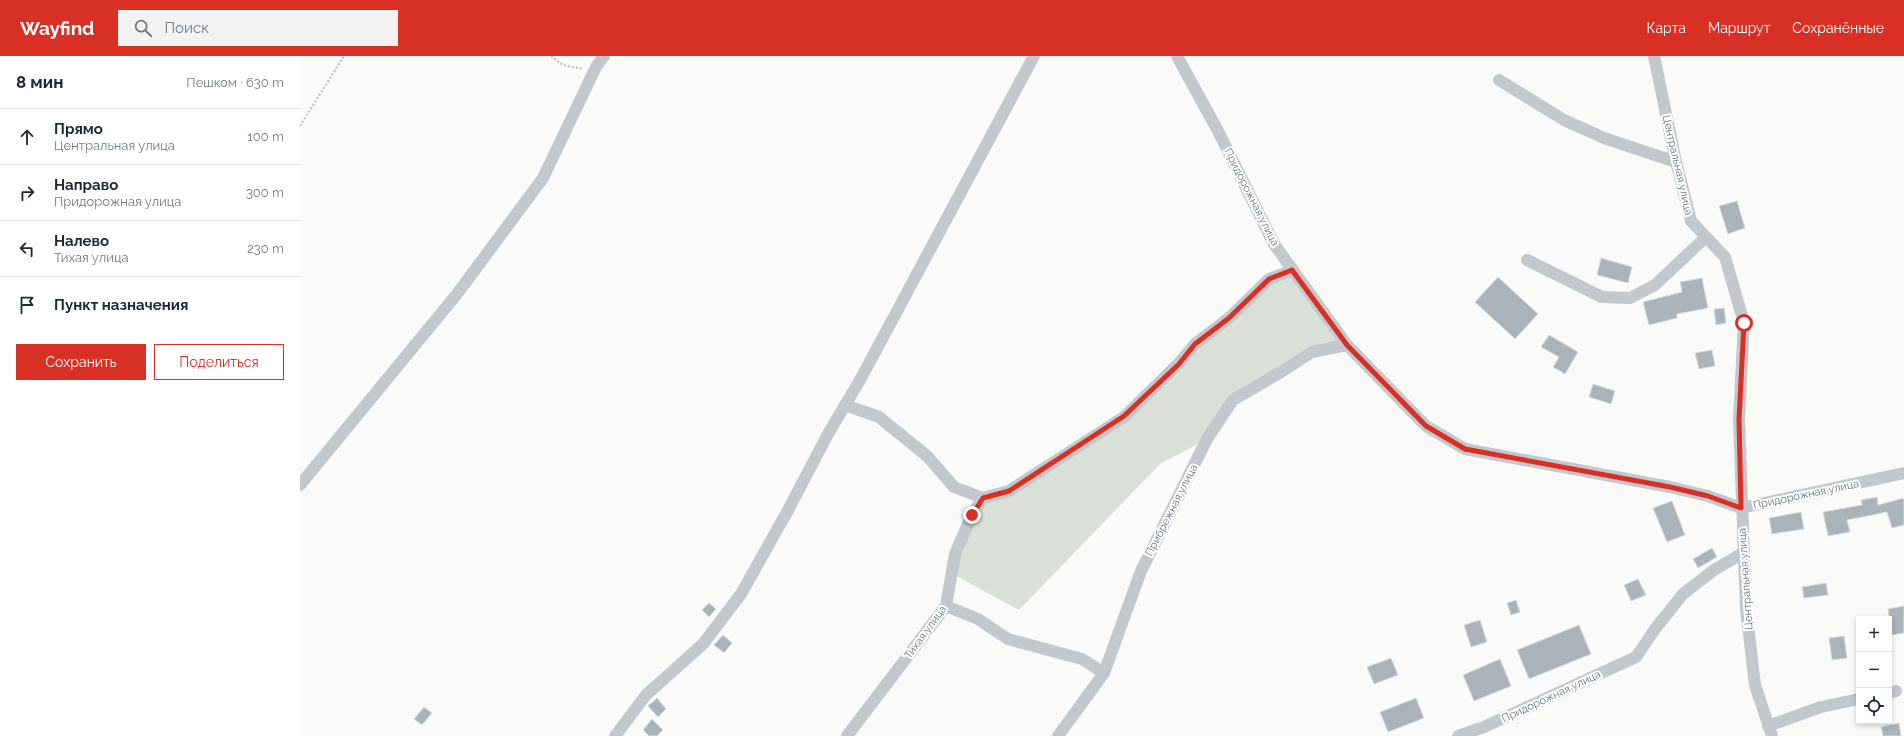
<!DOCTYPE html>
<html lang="ru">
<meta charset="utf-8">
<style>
:root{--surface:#fff;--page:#f2f2f3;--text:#1f2937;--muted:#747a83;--line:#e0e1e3;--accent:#d93025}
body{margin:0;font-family:Raleway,sans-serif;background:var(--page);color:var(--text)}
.controls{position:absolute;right:12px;bottom:12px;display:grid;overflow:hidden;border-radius:0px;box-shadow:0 2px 6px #0003}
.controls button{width:36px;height:36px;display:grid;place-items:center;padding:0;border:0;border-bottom:1px solid var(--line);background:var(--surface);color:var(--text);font:20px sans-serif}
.stop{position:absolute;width:12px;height:12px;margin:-9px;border:3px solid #d93025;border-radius:50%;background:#fff}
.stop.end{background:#d93025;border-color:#fff;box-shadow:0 1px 4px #0008}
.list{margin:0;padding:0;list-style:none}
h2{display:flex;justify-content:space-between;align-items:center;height:52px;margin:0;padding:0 16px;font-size:17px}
h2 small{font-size:13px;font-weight:400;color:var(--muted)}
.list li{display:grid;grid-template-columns:26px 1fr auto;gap:12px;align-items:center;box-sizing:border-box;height:56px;padding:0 16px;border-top:1px solid var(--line)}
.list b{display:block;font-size:15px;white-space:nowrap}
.list p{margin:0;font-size:13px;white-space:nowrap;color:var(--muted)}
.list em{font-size:13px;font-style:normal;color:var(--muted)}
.actions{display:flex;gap:8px;padding:12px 16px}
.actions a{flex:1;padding:9px 0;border:1px solid var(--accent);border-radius:0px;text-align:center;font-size:14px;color:var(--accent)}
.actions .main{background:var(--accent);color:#fff}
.icon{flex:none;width:22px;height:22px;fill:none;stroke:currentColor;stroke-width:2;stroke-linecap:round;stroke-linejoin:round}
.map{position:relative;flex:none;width:1604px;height:680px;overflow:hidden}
header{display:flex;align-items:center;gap:24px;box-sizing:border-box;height:56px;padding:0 20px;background:var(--accent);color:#fff}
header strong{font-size:19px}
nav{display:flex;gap:22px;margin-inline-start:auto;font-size:14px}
.search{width:280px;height:36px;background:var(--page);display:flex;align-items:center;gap:10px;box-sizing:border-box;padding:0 14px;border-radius:0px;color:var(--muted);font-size:15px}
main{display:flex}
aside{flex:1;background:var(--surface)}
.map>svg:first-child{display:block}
.green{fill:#dadfd7}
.building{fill:#aab3b9;stroke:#dcdcda}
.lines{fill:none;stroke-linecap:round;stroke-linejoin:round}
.path{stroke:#bbbfc2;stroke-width:2;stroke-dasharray:2 2;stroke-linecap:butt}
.minor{stroke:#c3c8cc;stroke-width:12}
.route{stroke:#d93025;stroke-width:5}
.labels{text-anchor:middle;stroke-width:4;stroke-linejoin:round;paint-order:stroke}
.street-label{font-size:11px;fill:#657683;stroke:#fff}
</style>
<header>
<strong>Wayfind</strong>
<div class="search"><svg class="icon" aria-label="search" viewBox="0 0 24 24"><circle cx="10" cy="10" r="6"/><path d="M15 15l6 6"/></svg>Поиск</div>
<nav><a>Карта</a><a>Маршрут</a><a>Сохранённые</a></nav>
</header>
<main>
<aside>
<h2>8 мин<small>Пешком · 630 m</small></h2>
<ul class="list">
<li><svg class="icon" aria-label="ahead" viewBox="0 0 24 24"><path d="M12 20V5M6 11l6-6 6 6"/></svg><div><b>Прямо</b><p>Центральная улица</p></div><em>100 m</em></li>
<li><svg class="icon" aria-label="right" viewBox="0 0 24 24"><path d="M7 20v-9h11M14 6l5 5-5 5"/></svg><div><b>Направо</b><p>Придорожная улица</p></div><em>300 m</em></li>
<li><svg class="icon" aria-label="left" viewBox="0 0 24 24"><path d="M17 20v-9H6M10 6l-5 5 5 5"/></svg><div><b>Налево</b><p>Тихая улица</p></div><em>230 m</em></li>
<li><svg class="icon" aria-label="arrive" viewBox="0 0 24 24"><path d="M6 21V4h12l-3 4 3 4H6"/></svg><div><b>Пункт назначения</b></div></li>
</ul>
<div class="actions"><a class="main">Сохранить</a><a>Поделиться</a></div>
</aside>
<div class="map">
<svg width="1604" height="680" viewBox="0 0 1604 680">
<rect width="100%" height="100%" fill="#fafaf8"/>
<!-- green -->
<path class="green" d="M993,214L1047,289L1012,296L933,344L907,383L860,408L719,554L651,517L683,442L709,435L824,361L969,223Z"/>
<!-- building -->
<g class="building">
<path d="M1437,145L1445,172L1428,178L1419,150Z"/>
<path d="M1301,202L1332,211L1328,227L1297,219Z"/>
<path d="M1198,221L1238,258L1215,283L1175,246Z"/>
<path d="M1402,222L1408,252L1377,258V262L1349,269L1343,246L1382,236L1380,226Z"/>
<path d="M1424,252L1426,267L1416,269L1414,253Z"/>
<path d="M1249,279L1278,296L1265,318L1253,311L1259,301L1241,291Z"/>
<path d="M1412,294L1415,310L1399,313L1395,297Z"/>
<path d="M1293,328L1315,335L1311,348L1289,341Z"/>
<path d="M1577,441L1578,449L1604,442V469L1592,472L1587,456L1547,464L1550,476L1528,480L1523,456L1562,449L1561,444Z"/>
<path d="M1372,445L1385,479L1367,486L1353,452Z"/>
<path d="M1501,456L1504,473L1472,478L1469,462Z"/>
<path d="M1412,492L1417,501L1398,512L1393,503Z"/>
<path d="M1338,523L1346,539L1331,545L1324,529Z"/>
<path d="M1526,527L1528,539L1504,542L1502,531Z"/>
<path d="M1216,544L1220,556L1211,559L1207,547Z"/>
<path d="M409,547L416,553L409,561L402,554Z"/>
<path d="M1604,550V577L1592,579L1588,553Z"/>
<path d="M1180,564L1187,586L1171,591L1164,569Z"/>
<path d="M1279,569L1291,598L1229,623L1217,594Z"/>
<path d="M423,579L432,587L424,597L414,589Z"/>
<path d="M1544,580L1547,602L1532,604L1529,582Z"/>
<path d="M1091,602L1098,619L1074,628L1067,611Z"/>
<path d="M1200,603L1211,630L1174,645L1163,619Z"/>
<path d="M357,642L366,653L358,661L348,650Z"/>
<path d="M1116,642L1124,662L1088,676L1080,656Z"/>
<path d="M124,651L132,657L122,669L114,663Z"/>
<path d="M352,663L363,674L357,680H349L343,674Z"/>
<path d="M1599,667L1601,680H1583L1581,671Z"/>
</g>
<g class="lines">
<!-- path -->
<g class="path">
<path d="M251,0L263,9L283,13"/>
<path d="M0,70L44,0"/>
</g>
<!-- minor -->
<g class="minor">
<path d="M877,0L918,75L974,188L1047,289L1126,370L1165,393L1370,431L1408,440L1441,452L1604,417"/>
<path d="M1354,0L1376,106L1391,165L1425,201L1444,267L1439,363L1446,553L1455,629L1472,680"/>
<path d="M1199,24L1264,64L1304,82L1376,106"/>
<path d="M1227,204L1302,241L1330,242L1355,229L1406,181"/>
<path d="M545,349L579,361L627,400L654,431L683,442"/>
<path d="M0,429L157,238L243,122L296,11L304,0"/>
<path d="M646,550L678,563L708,583L782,603L804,617"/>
<path d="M1589,637L1596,635"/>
<path d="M1468,670L1521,651L1559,643"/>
<path d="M315,680L346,639L403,588L441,538L487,456L528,378L560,324L734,0"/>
<path d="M547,680L646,550L655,498L672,459L683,442L709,435L824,361L879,307L895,288L929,262L969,223L993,214"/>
<path d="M758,680L804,617L841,515L907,383L933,344L981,316L1012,296L1047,289"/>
<path d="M1158,680L1184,671L1336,601L1355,573L1383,538L1414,514L1443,497"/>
</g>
</g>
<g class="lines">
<!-- route -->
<path class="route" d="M672,459L683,442L709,435L824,360L879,308L895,288L929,262L969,223L992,214L1047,289L1126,370L1165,393L1370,431L1408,440L1441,452L1439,363L1444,267"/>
</g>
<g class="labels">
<!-- street labels -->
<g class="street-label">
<text transform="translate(1378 109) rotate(77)" y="4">Центральная улица</text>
<text transform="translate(952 141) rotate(63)" y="4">Придорожная улица</text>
<text transform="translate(1506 438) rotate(-12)" y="4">Придорожная улица</text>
<text transform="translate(871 454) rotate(-63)" y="4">Прибрежная улица</text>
<text transform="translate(1445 523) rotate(-94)" y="4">Центральная улица</text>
<text transform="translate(625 576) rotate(-54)" y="4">Тихая улица</text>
<text transform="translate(1251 640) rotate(-25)" y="4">Придорожная улица</text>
</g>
</g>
</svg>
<div class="controls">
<button>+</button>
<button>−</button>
<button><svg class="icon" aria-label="locate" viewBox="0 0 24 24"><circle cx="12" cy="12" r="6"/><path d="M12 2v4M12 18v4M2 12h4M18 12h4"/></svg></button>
</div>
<div class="stop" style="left:1444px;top:267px"></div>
<div class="stop end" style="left:672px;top:459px"></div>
</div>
</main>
